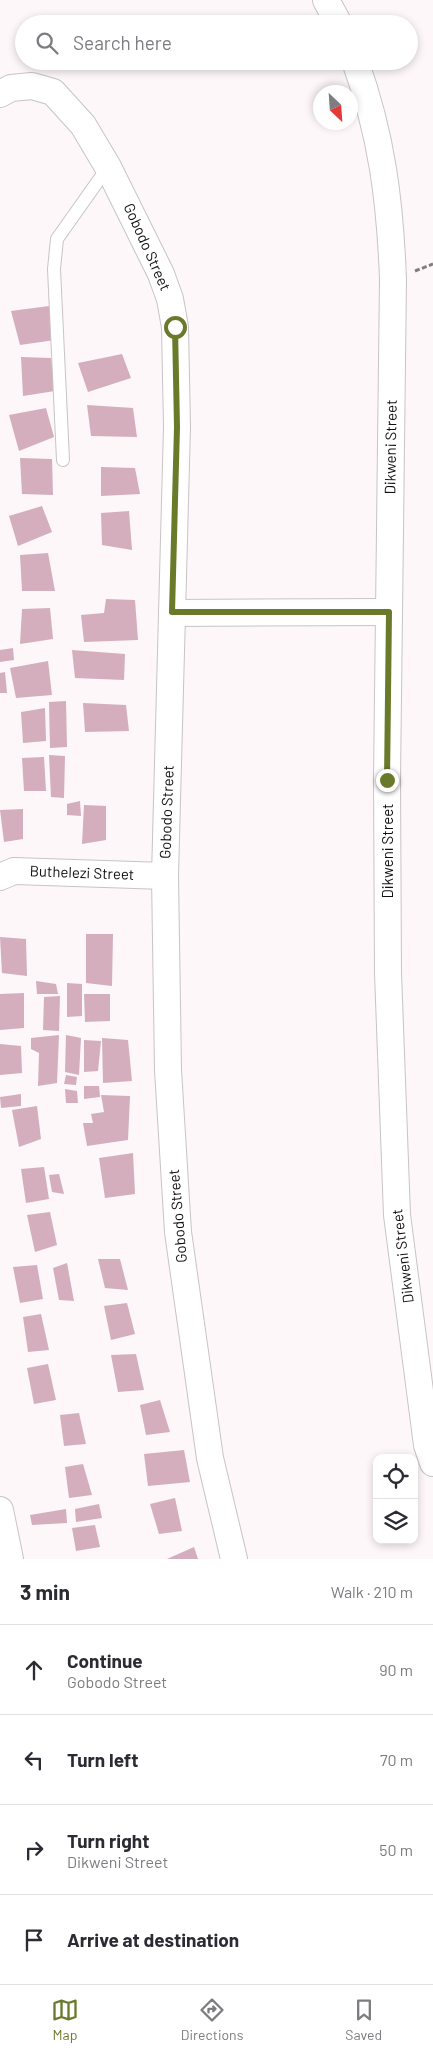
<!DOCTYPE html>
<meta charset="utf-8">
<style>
:root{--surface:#fff;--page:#f7f7f7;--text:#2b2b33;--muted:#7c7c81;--line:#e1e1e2;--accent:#697b2a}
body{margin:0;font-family:Barlow,sans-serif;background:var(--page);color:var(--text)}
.controls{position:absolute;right:15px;bottom:15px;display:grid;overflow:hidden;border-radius:10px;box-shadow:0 2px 8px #0003}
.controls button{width:45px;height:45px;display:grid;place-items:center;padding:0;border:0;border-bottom:1px solid var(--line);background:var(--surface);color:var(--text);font:25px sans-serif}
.compass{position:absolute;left:313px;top:85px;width:45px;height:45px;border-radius:50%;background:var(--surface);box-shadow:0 2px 8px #0003;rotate:155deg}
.stop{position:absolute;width:15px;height:15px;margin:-11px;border:4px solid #697b2a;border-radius:50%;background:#fff}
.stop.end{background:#697b2a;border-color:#fff;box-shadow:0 1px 5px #0008}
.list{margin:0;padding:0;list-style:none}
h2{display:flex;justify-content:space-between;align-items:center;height:65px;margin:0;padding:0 20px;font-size:21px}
h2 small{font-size:16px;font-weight:400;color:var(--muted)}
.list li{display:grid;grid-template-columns:32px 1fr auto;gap:15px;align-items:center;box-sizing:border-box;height:90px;padding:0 20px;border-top:1px solid var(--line)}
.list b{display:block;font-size:19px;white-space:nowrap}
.list p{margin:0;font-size:16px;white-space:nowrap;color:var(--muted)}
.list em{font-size:16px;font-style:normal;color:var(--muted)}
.icon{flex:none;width:28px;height:28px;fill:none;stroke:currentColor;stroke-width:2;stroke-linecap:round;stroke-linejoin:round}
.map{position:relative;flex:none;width:433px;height:1559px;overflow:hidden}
.search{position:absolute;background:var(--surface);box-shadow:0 2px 8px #0003;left:15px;right:15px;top:15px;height:55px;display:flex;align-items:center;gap:12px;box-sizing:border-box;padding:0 18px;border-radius:28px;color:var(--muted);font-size:19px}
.sheet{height:425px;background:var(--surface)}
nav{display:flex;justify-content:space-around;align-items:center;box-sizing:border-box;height:70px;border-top:1px solid var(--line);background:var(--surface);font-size:14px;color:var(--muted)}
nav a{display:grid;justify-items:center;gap:2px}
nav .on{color:var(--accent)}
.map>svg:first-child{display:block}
.building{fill:#d4aebd}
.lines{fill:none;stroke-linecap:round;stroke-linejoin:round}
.lane-casing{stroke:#c9c3c5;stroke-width:14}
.street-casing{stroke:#c9c3c5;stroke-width:28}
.path{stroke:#827e7f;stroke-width:3;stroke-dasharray:5 2.5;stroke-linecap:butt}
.lane{stroke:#fff;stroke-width:12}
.street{stroke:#fff;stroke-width:26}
.route{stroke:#697b2a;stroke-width:6}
.labels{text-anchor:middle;stroke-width:4;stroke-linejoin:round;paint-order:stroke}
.street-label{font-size:15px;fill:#110f10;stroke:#fff}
</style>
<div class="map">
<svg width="433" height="1559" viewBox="0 0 433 1559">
<rect width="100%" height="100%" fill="#fdf7f9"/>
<!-- building -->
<g class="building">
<path d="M49,306L55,340L20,345L11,311Z"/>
<path d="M122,354L131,378L88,392L78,363Z"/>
<path d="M21,357L51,358L55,391L23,396Z"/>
<path d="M87,405L133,408L137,437L91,436Z"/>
<path d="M46,408L54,437L19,451L9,415Z"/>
<path d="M20,458L52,459L53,495L22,494Z"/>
<path d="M101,467L135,468L140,494L101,496Z"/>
<path d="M42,506L52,532L18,546L9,516Z"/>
<path d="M129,511L132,550L102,545L101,513Z"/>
<path d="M48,553L55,591H22L20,555Z"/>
<path d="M106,599L135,600L138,640L84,642L81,615L104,613Z"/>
<path d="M50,608L53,639L20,644L22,609Z"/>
<path d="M13,648L14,660L0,662V650Z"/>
<path d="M72,650L125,654L124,680L75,678Z"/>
<path d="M48,661L52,695L16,698L10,668Z"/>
<path d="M5,672L7,693H0V673Z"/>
<path d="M66,701L67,747L50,748L49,702Z"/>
<path d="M83,703L126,705L129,731L85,732Z"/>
<path d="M45,708L46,741L23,743L21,712Z"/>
<path d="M49,755L65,756L64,798L51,797Z"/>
<path d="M44,757L46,791H24L22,758Z"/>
<path d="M80,801L81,816L67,815V804Z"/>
<path d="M84,805L106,806V840L82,844Z"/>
<path d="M23,809V839L4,842L0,810Z"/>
<path d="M86,934H113L112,986L86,983Z"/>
<path d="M0,937L26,939L27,976L2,973Z"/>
<path d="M36,981L56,984L58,994H37Z"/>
<path d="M67,983L82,984V1016L67,1017Z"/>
<path d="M24,993V1028L0,1030V994Z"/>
<path d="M84,994H110V1021L85,1022Z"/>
<path d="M60,996L59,1031L43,1030L44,997Z"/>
<path d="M59,1035L57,1083L38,1086L39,1053L31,1049V1038Z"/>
<path d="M66,1035L81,1038L79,1075L65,1072Z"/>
<path d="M102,1038L128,1040L132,1081L103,1083Z"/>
<path d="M84,1040L101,1041L98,1071L84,1072Z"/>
<path d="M0,1044L21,1046L22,1073L0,1075Z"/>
<path d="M66,1075L77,1077L76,1085L64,1084Z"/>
<path d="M84,1086H99L100,1097L84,1099Z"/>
<path d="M65,1089L77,1091L78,1103H66Z"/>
<path d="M21,1094V1106L1,1108L0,1097Z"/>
<path d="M101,1095L130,1096L128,1140L87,1146L83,1123H93L91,1114L104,1112Z"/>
<path d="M37,1106L41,1139L19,1147L12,1110Z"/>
<path d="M133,1153L135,1194L105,1198L99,1158Z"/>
<path d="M44,1167L49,1199L26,1203L21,1169Z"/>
<path d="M59,1174L64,1194L52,1192L49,1175Z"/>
<path d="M50,1212L57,1245L35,1252L27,1215Z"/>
<path d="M98,1259H120L128,1290L105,1288Z"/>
<path d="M67,1263L74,1301L59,1300L53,1268Z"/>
<path d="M37,1265L43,1299L20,1303L13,1267Z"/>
<path d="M127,1303L135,1334L111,1340L104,1306Z"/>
<path d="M41,1314L49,1350L28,1352L23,1317Z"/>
<path d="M136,1354L144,1390L118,1392L111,1355Z"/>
<path d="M48,1364L56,1400L34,1404L27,1368Z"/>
<path d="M160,1400L170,1432L146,1435L140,1405Z"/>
<path d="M79,1413L86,1444L64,1446L60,1415Z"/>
<path d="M184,1450L190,1482L148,1486L144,1454Z"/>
<path d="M83,1464L92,1495L69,1498L65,1467Z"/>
<path d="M175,1498L182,1531L159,1534L150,1504Z"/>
<path d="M99,1504L102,1518L76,1522L75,1509Z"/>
<path d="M66,1509L67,1523L32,1525L30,1515Z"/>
<path d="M95,1525L100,1547L76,1551L72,1528Z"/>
<path d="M194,1547L198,1559H167Z"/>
</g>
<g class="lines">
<defs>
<path id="lane" d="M63,460L54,269L57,239L108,167"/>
<g id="street">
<path d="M326,0L339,24"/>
<path d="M355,61C382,136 390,201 393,279L387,780L388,973L397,1215L427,1445L433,1463"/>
<path d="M0,94L11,88L32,86L53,92L83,125L108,167L161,274L170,299L175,327L177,427L165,876L168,1070L178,1232L210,1458L234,1559"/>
<path d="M172,613L389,612"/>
<path d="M0,877L14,871L165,876"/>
<path d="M0,1510L10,1559"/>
</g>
</defs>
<!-- lane casing -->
<use href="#lane" class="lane-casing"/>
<!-- street casing -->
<use href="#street" class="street-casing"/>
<!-- path -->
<path class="path" d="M415,271L433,264"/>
<!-- lane -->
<use href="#lane" class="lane"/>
<!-- street -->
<use href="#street" class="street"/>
</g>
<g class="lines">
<!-- route -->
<path class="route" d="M175,327L177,427L172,612H389L387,780"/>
</g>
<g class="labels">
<!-- street labels -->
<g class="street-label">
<text transform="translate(147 247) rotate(66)" y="5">Gobodo Street</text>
<text transform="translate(391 447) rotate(-89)" y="5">Dikweni Street</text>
<text transform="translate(167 812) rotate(-88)" y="5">Gobodo Street</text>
<text transform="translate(388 851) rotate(-90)" y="5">Dikweni Street</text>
<text transform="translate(82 873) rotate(2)" y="5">Buthelezi Street</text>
<text transform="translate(178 1216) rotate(-95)" y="5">Gobodo Street</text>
<text transform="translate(403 1256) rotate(-97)" y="5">Dikweni Street</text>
</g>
</g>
</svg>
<div class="controls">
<button><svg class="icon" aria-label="locate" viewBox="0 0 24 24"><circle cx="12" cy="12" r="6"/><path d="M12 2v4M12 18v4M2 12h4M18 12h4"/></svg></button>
<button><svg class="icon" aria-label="layers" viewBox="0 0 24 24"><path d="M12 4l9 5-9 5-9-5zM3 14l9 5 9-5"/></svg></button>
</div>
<svg class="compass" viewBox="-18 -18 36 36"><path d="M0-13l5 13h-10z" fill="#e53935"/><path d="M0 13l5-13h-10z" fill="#7c7c81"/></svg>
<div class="stop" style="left:175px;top:327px"></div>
<div class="stop end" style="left:387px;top:780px"></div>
<div class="search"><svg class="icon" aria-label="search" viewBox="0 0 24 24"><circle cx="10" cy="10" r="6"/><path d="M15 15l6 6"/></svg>Search here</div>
</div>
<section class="sheet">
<h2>3 min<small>Walk · 210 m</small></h2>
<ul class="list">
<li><svg class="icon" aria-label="ahead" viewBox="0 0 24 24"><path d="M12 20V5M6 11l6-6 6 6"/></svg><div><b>Continue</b><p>Gobodo Street</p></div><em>90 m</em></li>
<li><svg class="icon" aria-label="left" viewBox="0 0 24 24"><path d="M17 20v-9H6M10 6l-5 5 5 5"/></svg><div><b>Turn left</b></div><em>70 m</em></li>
<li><svg class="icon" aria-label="right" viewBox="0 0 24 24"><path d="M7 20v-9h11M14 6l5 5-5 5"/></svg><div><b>Turn right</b><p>Dikweni Street</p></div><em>50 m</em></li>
<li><svg class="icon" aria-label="arrive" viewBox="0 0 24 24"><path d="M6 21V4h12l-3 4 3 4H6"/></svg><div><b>Arrive at destination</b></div></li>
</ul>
</section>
<nav>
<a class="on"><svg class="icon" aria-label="map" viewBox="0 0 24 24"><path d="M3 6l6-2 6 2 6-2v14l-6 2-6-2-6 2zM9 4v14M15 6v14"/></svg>Map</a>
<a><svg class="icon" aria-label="directions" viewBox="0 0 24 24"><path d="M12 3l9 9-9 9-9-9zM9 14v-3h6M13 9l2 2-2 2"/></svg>Directions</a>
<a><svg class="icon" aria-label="saved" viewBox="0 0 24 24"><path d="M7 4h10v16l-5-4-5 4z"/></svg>Saved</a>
</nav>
